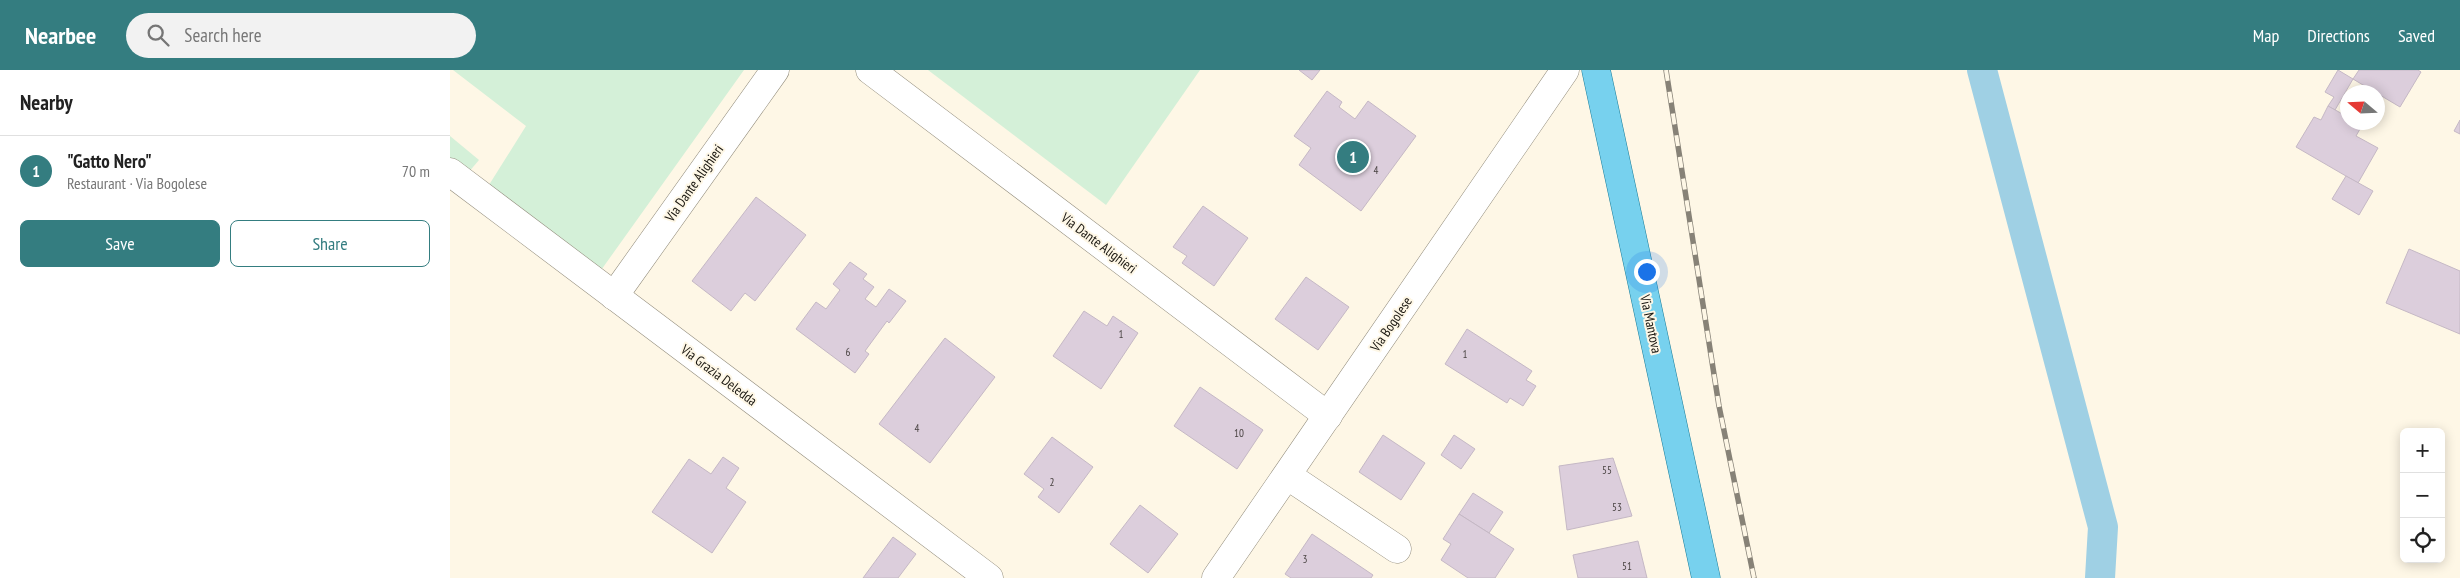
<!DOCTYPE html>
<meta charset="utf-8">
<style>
:root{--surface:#fff;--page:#f2f2f2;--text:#222;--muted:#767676;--line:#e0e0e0;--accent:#347d80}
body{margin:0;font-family:"PT Sans Narrow",sans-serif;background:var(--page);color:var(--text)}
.controls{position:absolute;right:15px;bottom:15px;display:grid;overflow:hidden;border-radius:8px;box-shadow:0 2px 12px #0003}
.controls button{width:45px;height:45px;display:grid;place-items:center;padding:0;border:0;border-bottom:1px solid var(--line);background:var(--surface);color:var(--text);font:25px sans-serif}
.compass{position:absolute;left:1890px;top:15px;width:45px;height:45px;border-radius:50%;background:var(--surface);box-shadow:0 2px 12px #0003;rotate:289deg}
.you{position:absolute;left:1196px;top:201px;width:18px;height:18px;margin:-12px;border:4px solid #fff;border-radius:50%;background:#1a73e8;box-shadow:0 0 0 8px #1a73e833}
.badge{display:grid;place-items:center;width:32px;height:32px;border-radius:50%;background:var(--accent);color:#fff;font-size:16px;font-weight:700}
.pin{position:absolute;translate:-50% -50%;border:2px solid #fff;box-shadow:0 1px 5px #0006}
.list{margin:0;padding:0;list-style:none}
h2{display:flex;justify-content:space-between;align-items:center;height:65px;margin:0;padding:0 20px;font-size:21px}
h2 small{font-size:16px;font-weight:400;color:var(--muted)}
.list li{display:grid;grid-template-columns:32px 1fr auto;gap:15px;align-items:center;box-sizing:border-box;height:70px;padding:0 20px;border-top:1px solid var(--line)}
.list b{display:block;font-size:19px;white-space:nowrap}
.list p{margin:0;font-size:16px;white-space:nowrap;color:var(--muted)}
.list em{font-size:16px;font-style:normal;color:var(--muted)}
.actions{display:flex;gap:10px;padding:15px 20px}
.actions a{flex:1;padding:11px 0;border:1px solid var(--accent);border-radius:8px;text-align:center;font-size:18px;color:var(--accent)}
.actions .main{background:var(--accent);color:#fff}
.icon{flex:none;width:28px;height:28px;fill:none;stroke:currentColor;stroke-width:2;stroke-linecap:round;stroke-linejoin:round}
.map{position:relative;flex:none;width:2010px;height:508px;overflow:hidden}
header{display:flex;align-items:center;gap:30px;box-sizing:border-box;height:70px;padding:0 25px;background:var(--accent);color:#fff}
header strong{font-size:24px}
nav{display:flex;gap:28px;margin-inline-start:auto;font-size:18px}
.search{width:350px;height:45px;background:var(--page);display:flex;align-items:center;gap:12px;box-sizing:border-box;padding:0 18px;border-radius:28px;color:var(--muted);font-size:19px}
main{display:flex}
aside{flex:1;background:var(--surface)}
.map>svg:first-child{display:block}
.green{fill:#d4f0d8}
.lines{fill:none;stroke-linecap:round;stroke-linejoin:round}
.canal{stroke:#9fd0e4;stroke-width:30}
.building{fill:#dccedc;stroke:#c5b8c5}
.street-casing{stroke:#908a7a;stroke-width:29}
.primary-casing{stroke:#1b7c98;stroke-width:29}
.street{stroke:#fff;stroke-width:28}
.primary{stroke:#77d1ee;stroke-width:28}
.rail-casing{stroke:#878277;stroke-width:5.5}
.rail{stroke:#fef7e6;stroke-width:4;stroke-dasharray:11;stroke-linecap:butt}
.labels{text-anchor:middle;stroke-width:4;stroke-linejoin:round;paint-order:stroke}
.number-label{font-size:11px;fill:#4a4443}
.street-label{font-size:14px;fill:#191610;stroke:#fef7e6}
</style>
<header>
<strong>Nearbee</strong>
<div class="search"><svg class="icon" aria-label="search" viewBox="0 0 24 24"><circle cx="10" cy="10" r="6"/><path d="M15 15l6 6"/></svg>Search here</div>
<nav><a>Map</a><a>Directions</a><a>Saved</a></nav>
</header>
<main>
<aside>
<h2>Nearby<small></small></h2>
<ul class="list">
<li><span class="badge">1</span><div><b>&quot;Gatto Nero&quot;</b><p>Restaurant · Via Bogolese</p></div><em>70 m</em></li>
</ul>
<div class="actions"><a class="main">Save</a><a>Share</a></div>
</aside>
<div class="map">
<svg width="2010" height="508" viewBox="0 0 2010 508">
<rect width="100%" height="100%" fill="#fef7e6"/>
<!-- green -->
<g class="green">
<path d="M3,0H294L144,210L32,126L76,56Z"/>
<path d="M478,0H750L656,135Z"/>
<path d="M0,66L29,90L12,110L0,102Z"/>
</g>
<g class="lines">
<!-- canal -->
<path class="canal" d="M1532,0L1653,457L1650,508"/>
</g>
<!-- building -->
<g class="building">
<path d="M849,0H870L862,10Z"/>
<path d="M1888,0L1903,9L1885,40L1878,36L1884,27L1875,22Z"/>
<path d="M1909,0H1968L1971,2L1950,37L1903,9Z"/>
<path d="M877,21L892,32L889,37L905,49L918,31L966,66L911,141L849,95L861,78L844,66Z"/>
<path d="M1878,36L1898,47V52H1914L1906,66L1928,78L1908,113L1846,77L1864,47L1871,50Z"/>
<path d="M2010,50V64L2004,61Z"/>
<path d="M1896,106L1923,121L1909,145L1882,129Z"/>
<path d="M306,127L356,165L305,231L295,223L281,241L242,211Z"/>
<path d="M753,136L798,168L764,216L732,193L737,186L723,177Z"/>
<path d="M1959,179L2010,201V264L1936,233Z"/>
<path d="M400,192L417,204L413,209L424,217L415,229L426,237L439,219L456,231L439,253L437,251L415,281L419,284L405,303L346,259L366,232L376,239L390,220L383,214Z"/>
<path d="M856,207L899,237L868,280L825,249Z"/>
<path d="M634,241L657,256L663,246L688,263L651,319L603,286Z"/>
<path d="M1017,259L1082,301L1076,310L1086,316L1073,336L1060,328L1057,333L995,294Z"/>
<path d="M495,268L545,307L480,393L429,354Z"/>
<path d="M750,317L813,360L787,399L724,356Z"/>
<path d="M933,365L975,393L951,430L909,402Z"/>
<path d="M1004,365L1025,379L1011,399L991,385Z"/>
<path d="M602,367L643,397L609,443L588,427L594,419L574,404Z"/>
<path d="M273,387L289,398L276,418L296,432L262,483L202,442L239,389L261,404Z"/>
<path d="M1163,388L1182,446L1117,460L1109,396Z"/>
<path d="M1023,423L1053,442L1039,463L1009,444Z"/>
<path d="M690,435L728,464L698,503L660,474Z"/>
<path d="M1009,444L1064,479L1045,508H1018L991,490L1001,474L993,469Z"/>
<path d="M862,464L923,505L921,508H841L835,504Z"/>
<path d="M443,467L466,484L448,508H413Z"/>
<path d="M1188,471L1197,508H1128L1123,485Z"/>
</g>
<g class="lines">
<defs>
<g id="street">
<path d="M420,0L878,346"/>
<path d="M0,102L539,508"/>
<path d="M164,226L325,0"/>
<path d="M838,406L947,479"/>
<path d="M766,508L1115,0"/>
</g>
<path id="primary" d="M1146,0L1256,508"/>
</defs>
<!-- street casing -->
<use href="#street" class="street-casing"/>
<!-- primary casing -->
<use href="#primary" class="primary-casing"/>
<!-- street -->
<use href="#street" class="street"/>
<!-- primary -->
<use href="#primary" class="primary"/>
<defs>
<path id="rail" d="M1216,0L1269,336L1304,508"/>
</defs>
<!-- rail casing -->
<use href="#rail" class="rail-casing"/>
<!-- rail -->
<use href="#rail" class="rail"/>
</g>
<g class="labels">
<!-- number labels -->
<g class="number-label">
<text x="926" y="104">4</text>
<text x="671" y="268">1</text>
<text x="398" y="286">6</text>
<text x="1015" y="288">1</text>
<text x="467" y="362">4</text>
<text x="789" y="367">10</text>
<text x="1157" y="404">55</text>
<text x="602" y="416">2</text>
<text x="1167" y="441">53</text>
<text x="855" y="493">3</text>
<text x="1177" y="500">51</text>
</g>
<!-- street labels -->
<g class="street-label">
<text transform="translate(244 113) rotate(-55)" y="5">Via Dante Alighieri</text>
<text transform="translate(649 173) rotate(37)" y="5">Via Dante Alighieri</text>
<text transform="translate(941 254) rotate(-56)" y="5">Via Bogolese</text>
<text transform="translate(1201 254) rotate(78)" y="5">Via Mantova</text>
<text transform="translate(269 305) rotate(37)" y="5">Via Grazia Deledda</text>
</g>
</g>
</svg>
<div class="controls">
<button>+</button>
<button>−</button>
<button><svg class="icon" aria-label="locate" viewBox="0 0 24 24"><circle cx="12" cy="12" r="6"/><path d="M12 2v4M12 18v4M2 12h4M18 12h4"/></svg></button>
</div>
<svg class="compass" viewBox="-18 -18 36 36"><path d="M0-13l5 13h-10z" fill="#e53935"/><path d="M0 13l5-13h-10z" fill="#767676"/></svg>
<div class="you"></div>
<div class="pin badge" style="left:903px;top:87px">1</div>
</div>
</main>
